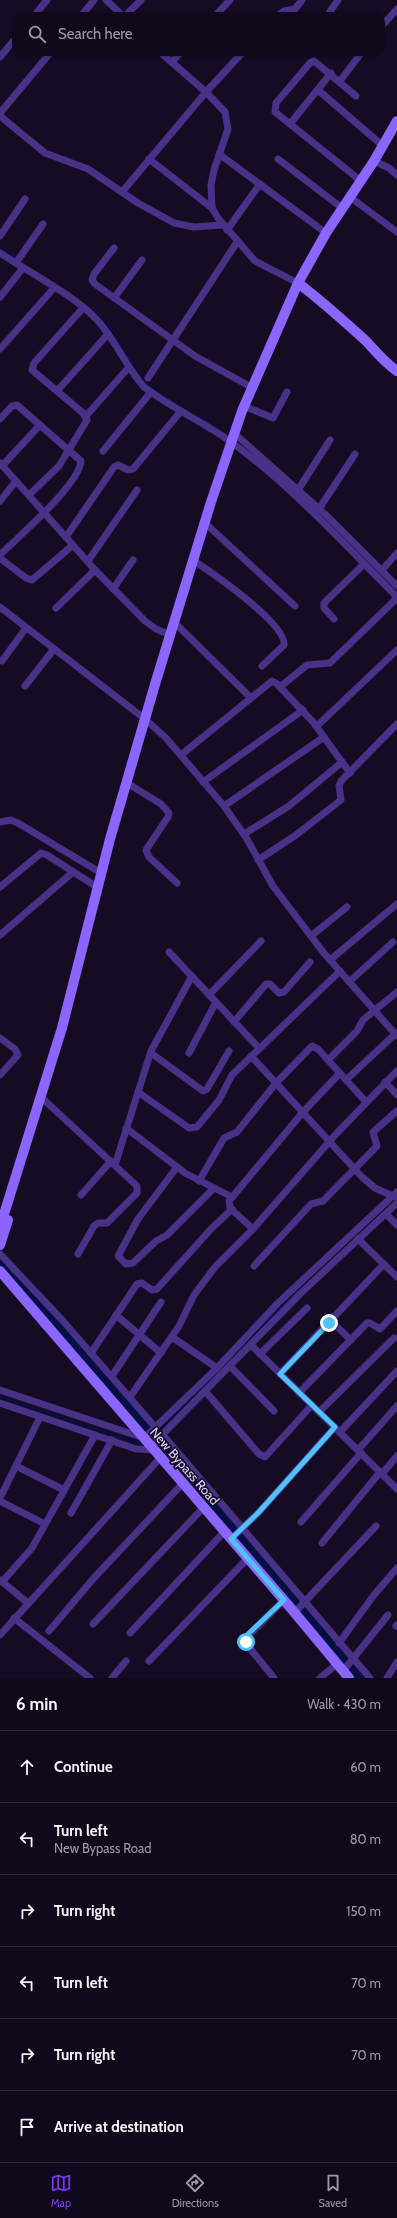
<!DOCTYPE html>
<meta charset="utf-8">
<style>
:root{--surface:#10091b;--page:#1e1728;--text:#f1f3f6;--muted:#9c9aa3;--line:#302a3a;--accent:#7c3aed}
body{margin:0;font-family:Cabin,sans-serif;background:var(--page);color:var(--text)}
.stop{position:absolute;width:12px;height:12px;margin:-9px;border:3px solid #4fc3f7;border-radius:50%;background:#fff}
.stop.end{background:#4fc3f7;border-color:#fff;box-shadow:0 1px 4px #0008}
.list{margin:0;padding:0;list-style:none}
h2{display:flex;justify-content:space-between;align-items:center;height:52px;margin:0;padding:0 16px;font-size:17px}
h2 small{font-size:13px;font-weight:400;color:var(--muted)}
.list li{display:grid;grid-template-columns:26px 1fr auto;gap:12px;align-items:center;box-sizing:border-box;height:72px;padding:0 16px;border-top:1px solid var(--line)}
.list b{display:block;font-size:15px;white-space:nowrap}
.list p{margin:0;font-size:13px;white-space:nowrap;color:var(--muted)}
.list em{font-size:13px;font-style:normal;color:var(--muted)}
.icon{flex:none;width:22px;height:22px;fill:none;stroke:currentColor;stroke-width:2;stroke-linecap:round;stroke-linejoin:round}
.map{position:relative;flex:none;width:397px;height:1678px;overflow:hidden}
.search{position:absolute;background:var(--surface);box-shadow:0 1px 3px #0004;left:12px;right:12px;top:12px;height:44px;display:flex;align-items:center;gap:10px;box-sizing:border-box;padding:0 14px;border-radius:12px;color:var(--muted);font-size:15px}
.sheet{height:484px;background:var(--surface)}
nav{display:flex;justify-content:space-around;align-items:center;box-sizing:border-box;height:56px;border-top:1px solid var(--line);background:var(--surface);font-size:11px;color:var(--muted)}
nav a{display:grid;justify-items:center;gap:2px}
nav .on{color:var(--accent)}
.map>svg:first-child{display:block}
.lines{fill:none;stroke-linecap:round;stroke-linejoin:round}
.stream{stroke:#050f44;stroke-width:2}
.canal{stroke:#050f44;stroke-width:7}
.street{stroke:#483288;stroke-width:7}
.secondary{stroke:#8a66ff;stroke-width:10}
.route{stroke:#4fc3f7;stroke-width:5}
.labels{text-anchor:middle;stroke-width:3.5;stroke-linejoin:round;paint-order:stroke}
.street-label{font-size:13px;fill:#dfcfff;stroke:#150c24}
</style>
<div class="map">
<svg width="397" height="1678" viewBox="0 0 397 1678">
<rect width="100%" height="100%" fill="#150c24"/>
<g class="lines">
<!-- stream -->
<g class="stream">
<path d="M0,247L16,258"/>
<path d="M92,311C116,329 126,358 146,381C164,401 194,414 217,427"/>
<path d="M0,1397L71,1422L144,1445"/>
<path d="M158,1431L302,1286"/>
</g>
<!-- canal -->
<path class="canal" d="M3,1264L154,1435L360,1678"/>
<!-- street -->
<g class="street">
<path d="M106,0L123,16"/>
<path d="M34,16L47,0"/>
<path d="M81,16L94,0"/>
<path d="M125,16L141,0"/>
<path d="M215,16L230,0"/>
<path d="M277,16L284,11L295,9L302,0"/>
<path d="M327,16L338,0"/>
<path d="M381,27L397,9"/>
<path d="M160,52L206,92L225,112L228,129L214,170L211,185L212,208L218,218L255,261L298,283"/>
<path d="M0,57L16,38"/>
<path d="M172,62L181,52"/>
<path d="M340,81L362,52"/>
<path d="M318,90L383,146"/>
<path d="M356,96L314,61L310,63L276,103L275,112L361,181"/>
<path d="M0,113L51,52"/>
<path d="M0,116L45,153L88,169L138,203L174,223L194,227L222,225"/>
<path d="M290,124L331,73"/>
<path d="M219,154L326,233"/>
<path d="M149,159L212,208"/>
<path d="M278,159L342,208"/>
<path d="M374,161L389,168L397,175"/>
<path d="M122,192L206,92L243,52"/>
<path d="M350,197L397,232"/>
<path d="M227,230L260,184"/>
<path d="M0,236L25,199"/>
<path d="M114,248L94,274L92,280L95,284L195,356L251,387"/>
<path d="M0,253C29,272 77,297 98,321C116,341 126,367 144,387C171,408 204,422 231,442C292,486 344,544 397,597"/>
<path d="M16,263L43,224"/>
<path d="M0,297L23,268"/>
<path d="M114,298L142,260"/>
<path d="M0,349L54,288"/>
<path d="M148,378L237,242"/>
<path d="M57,391L108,334"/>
<path d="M244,406L273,418L287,392"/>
<path d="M86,416L129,367"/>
<path d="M0,419L12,406L17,405L81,461C79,485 18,537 0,555"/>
<path d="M234,433L326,515L397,586"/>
<path d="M103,451L151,392"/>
<path d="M0,463L95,570L145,621L156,629L170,635"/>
<path d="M3,465L40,425"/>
<path d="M298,490L330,440"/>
<path d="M29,495L59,466L87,420L83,413L32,370L34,363L83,308"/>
<path d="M0,501L16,481"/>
<path d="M319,509L355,454"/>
<path d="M205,523L295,606"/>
<path d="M66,537L114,467L118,465L128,470L133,469L181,411"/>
<path d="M0,558L26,578L32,580L73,545"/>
<path d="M88,561L137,490"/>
<path d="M194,561C211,572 287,624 284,645L262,666"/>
<path d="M382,570L397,553"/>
<path d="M113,589L133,560"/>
<path d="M0,607L145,719L166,738L224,806L247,839L273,886L323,952L397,1036"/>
<path d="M56,608L95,570"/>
<path d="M334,619L324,608V603L364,564"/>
<path d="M174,622L250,697"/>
<path d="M2,661L26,628"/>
<path d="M25,686L54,649"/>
<path d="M280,687L307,665L330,663L397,598"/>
<path d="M317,726L397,650"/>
<path d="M181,755L272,681L277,684L313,722L350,773"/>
<path d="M203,782L303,710"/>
<path d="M127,783L161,804L169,813L168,817L146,850L149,857L177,883"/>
<path d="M224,806L324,737"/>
<path d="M0,822L11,820L18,823L101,873"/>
<path d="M244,834L289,806L342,762"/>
<path d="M258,860L296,835L341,800L339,786L341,781L397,724"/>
<path d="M0,887L41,853L47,855L97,887"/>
<path d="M0,935L73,872"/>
<path d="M311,936L347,907"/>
<path d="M169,952L259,1048"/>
<path d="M330,960L397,904"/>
<path d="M349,982L393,942"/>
<path d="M209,995L261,941"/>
<path d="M234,1022L266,984H270L279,993L284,992L310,962"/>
<path d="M0,1038L15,1049L18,1055L0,1075"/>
<path d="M151,1053L203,1091L207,1089L229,1051"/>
<path d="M189,1053L216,1002"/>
<path d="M251,1056L362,1177L375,1188L395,1197"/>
<path d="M328,1060L357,1031L363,1020L397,992"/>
<path d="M346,1080L395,1034"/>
<path d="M385,1082L397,1095"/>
<path d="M138,1092L189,1128L197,1127L219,1100L232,1075L340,971"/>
<path d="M42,1098L137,1186V1193L107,1223H98L94,1226L78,1254"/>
<path d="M126,1128L185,1173L232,1197"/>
<path d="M115,1165L151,1051L192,976"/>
<path d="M177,1167L138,1219L118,1256L126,1264L133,1263L156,1241L167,1235L214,1188"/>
<path d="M199,1181L224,1138L237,1132L276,1083L312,1046L318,1049L366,1102"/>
<path d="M81,1195L111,1161"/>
<path d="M386,1214L397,1225"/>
<path d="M253,1229L230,1208L229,1201L303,1112L340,1073"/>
<path d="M358,1239L397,1277"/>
<path d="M0,1254L63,1321L156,1428"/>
<path d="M254,1266L311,1204L323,1201L377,1146L373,1132L397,1111"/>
<path d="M116,1315L161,1353"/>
<path d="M331,1321L351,1340"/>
<path d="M172,1337L217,1368"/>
<path d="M251,1345L397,1489"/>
<path d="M91,1353L137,1284L142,1283L152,1290L157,1289L211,1229L232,1209"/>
<path d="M260,1354L307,1308"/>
<path d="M230,1366L274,1411"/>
<path d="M280,1374L384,1264"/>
<path d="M112,1376L161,1302"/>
<path d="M0,1390L144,1438L217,1368L278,1303L397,1192"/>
<path d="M206,1392L259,1454L265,1457L312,1405"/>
<path d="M299,1393L367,1323H370L380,1329L397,1311"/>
<path d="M130,1397L179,1326L194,1295L215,1267L253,1229L336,1134L397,1071"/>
<path d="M0,1403L136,1449L154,1450"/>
<path d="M319,1412L394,1338"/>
<path d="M340,1432L397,1371"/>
<path d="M163,1435L370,1678"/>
<path d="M151,1446L301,1293L397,1203"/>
<path d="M358,1450L397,1406"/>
<path d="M16,1466L64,1490"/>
<path d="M382,1474L397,1456"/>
<path d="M0,1498L40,1417"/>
<path d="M0,1501L45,1524"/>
<path d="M71,1513L112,1440"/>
<path d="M301,1522L361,1453"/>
<path d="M231,1539L259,1512L335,1427"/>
<path d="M322,1543L380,1472"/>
<path d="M0,1580L28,1603"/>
<path d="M2,1582L32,1548L95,1435"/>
<path d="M295,1612L376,1526"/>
<path d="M14,1618L90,1678"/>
<path d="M93,1624L204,1507"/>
<path d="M396,1626L397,1625"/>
<path d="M49,1631L93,1579L183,1483"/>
<path d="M130,1633L225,1531"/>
<path d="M0,1635L161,1457"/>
<path d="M339,1643L374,1595L397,1568"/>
<path d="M149,1661L247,1559"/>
<path d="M343,1671L388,1615"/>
<path d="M112,1678L126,1661"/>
<path d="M274,1678L248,1646L246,1638L284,1600"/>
<path d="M320,1678L337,1664"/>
<path d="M387,1678L397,1662"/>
</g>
<!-- secondary -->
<g class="secondary">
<path d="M298,283C322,301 344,321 366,341C376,352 385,363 397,371"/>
<path d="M0,1227L62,1028L110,839L156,681L211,502L242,411L298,283L326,233L374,161L397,121"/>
<path d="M0,1245L8,1220"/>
<path d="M0,1271L289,1606L349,1678"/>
</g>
</g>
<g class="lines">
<!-- route -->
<path class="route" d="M246,1642L248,1634L284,1600L231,1539L259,1512L335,1427L280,1374L329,1323"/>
</g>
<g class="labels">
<!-- street labels -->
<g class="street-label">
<text transform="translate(185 1466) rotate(49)" y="5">New Bypass Road</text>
</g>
</g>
</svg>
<div class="stop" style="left:246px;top:1642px"></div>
<div class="stop end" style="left:329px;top:1323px"></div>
<div class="search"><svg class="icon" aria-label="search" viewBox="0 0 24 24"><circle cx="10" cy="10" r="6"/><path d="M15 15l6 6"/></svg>Search here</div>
</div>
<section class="sheet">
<h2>6 min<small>Walk · 430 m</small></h2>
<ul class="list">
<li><svg class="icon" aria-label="ahead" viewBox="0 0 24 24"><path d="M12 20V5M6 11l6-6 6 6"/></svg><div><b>Continue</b></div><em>60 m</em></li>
<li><svg class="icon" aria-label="left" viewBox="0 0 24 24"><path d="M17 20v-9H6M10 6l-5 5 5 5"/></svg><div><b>Turn left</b><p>New Bypass Road</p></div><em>80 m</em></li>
<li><svg class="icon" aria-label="right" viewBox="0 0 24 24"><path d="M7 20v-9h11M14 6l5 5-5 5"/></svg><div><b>Turn right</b></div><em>150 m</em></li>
<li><svg class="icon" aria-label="left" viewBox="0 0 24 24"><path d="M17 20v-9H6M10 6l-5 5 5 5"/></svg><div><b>Turn left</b></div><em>70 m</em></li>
<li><svg class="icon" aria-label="right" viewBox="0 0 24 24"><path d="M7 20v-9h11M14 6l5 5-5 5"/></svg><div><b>Turn right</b></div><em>70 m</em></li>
<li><svg class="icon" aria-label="arrive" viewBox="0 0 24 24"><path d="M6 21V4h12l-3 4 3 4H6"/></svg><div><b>Arrive at destination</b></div></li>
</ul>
</section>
<nav>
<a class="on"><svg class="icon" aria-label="map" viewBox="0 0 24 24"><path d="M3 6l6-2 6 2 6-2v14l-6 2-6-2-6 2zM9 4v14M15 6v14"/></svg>Map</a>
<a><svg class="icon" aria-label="directions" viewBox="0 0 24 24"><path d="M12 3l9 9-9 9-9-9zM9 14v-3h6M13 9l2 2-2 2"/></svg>Directions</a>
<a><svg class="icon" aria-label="saved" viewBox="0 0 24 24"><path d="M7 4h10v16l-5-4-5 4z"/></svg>Saved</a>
</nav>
